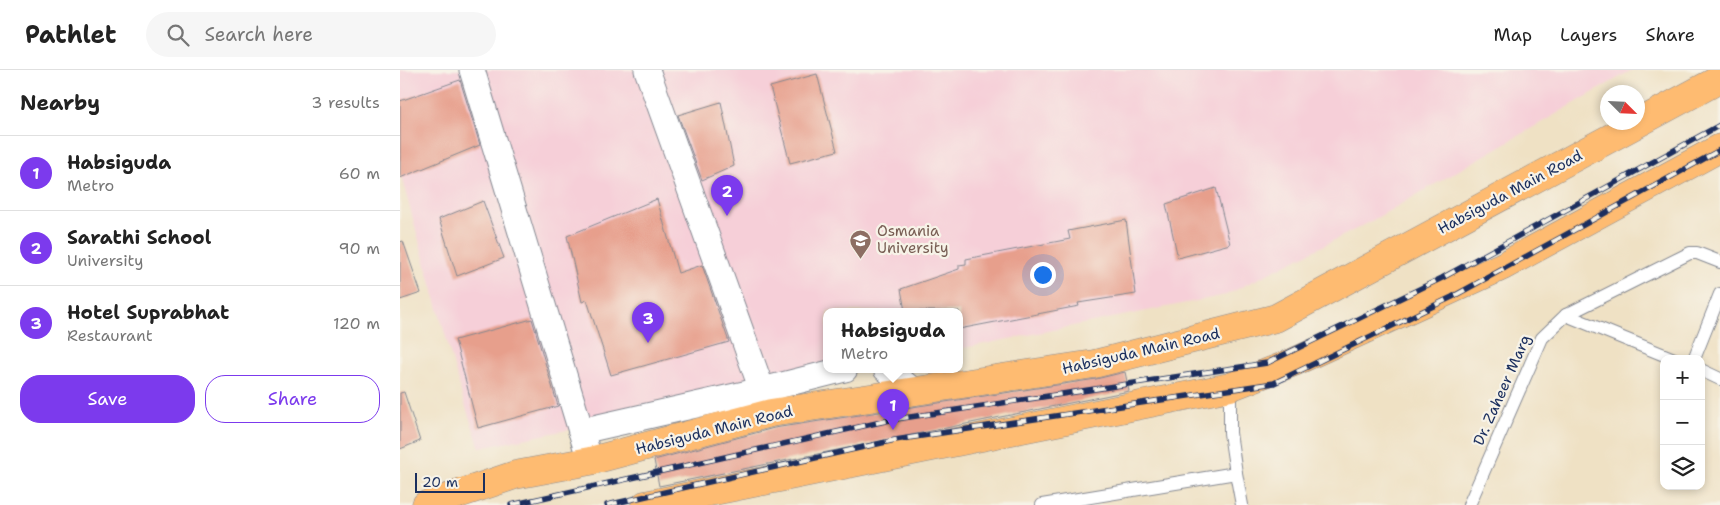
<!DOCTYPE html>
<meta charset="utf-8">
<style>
:root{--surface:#fff;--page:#f6f6f6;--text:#222;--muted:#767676;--line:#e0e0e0;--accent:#7c3aed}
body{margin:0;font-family:"Shantell Sans",sans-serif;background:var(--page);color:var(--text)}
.controls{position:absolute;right:15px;bottom:15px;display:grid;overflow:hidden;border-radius:10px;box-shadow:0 2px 8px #0003}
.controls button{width:45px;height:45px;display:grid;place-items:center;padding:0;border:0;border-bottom:1px solid var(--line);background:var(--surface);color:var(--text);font:25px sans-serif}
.compass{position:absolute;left:1200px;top:15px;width:45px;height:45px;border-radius:50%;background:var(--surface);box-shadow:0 2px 8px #0003;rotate:114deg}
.scale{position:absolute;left:15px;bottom:12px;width:70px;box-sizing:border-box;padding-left:5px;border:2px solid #1b2f5e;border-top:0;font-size:14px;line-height:18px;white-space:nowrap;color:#1b2f5e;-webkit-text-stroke:4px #f7f3e8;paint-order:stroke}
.you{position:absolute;left:642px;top:204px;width:18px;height:18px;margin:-12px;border:4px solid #fff;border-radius:50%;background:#1a73e8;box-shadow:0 0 0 8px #1a73e833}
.badge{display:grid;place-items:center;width:32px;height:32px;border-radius:50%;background:var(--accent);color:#fff;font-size:16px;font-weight:700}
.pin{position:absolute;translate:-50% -41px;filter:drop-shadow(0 1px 2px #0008)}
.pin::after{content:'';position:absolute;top:26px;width:18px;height:15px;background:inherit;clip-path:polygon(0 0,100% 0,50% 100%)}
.popup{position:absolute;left:423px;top:238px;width:140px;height:65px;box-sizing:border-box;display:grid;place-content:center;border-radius:10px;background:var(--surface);filter:drop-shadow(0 1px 4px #0005);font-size:16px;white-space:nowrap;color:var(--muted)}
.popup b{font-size:19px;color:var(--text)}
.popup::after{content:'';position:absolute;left:50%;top:100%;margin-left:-10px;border:10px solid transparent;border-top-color:var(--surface)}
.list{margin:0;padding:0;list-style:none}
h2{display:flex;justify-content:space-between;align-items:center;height:65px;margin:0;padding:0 20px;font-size:21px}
h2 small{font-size:16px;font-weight:400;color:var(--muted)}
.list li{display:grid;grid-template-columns:32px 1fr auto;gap:15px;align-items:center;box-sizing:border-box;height:75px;padding:0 20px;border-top:1px solid var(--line)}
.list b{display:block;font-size:19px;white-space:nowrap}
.list p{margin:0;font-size:16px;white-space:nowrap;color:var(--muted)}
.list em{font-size:16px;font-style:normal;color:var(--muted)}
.actions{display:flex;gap:10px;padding:15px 20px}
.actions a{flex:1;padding:11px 0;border:1px solid var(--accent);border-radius:20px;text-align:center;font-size:18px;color:var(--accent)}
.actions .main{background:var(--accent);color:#fff}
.icon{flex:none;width:28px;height:28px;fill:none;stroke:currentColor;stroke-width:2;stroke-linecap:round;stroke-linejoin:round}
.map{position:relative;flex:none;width:1320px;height:435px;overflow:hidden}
header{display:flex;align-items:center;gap:30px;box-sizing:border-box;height:70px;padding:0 25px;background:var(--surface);border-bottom:1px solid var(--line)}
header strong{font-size:24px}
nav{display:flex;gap:28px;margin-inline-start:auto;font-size:18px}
.search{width:350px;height:45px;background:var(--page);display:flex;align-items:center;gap:12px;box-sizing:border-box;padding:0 18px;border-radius:28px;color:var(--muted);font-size:19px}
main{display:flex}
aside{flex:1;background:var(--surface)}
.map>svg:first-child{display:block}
.built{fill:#f6cfd8}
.building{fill:#e79f8c}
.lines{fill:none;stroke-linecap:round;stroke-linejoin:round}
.lane-casing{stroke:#858891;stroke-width:14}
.street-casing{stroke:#858891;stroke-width:27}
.primary-casing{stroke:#858891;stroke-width:29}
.lane{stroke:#fff;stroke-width:12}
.street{stroke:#fff;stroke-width:25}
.primary{stroke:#febb71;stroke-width:28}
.rail-casing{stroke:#1b2f5e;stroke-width:5.5}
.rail{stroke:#f7f3e8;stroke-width:4;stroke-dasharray:11;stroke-linecap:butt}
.labels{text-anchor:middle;stroke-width:4.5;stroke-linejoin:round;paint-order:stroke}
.street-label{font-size:15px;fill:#1b2f5e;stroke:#f7f3e8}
.education-label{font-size:15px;fill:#785e54;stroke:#f7f3e8;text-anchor:start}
</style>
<header>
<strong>Pathlet</strong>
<div class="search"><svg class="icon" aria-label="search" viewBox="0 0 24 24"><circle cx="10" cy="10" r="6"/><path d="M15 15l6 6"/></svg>Search here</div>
<nav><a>Map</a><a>Layers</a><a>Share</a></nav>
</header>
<main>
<aside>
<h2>Nearby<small>3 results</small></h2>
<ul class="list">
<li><span class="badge">1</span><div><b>Habsiguda</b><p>Metro</p></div><em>60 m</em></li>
<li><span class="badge">2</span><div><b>Sarathi School</b><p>University</p></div><em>90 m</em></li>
<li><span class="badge">3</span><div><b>Hotel Suprabhat</b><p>Restaurant</p></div><em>120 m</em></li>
</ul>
<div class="actions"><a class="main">Save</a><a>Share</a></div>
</aside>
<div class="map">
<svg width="1320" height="435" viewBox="0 0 1320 435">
<rect width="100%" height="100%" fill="#f7f3e8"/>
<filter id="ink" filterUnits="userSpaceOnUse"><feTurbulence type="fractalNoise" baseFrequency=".02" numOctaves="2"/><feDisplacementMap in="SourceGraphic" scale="10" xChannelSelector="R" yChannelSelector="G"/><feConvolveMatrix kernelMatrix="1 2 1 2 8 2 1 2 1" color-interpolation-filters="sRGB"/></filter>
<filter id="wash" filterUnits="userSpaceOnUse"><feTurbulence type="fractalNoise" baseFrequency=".0096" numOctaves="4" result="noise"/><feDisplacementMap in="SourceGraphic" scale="20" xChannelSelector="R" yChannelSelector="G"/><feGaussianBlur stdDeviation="1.12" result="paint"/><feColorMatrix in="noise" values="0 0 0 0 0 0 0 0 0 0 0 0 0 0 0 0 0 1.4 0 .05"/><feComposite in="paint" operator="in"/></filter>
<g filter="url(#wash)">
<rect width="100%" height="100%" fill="#efe1c4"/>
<!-- built -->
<path class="built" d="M0,0H1232L968,153L826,225L559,279V241H427V299H464L80,378L63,329L0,102Z"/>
<g id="blocks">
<!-- building -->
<g class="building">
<path d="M417,4L437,81L390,93L370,17Z"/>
<path d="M60,10L80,75L0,108V31Z"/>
<path d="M321,32L334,96L302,110L278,45Z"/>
<path d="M816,118L830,174L778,188L766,134Z"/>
<path d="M257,129L278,203L302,195L329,272L211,305L187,230L182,232L167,166Z"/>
<path d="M83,131L104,188L57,206L39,149Z"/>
<path d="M726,150L736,224L678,233L679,236L559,259V241H505L501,219L559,199V195L566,194V189L670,169L668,161Z"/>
<path d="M3,171L21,223L0,230V172Z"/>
<path d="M132,249L158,336L78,358L55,270Z"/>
<path d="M725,302L729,321L259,416L254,390L374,358L696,309Z"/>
<path d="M4,322L20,371L0,379V323Z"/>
</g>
</g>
</g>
<g filter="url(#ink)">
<use href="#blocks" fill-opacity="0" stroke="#858891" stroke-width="1"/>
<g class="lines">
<defs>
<g id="lane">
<path d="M1166,245L1274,289"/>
<path d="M1294,289L1320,224"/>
<path d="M1301,300L1320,309"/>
<path d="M830,317V363L836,403L842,435"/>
<path d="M642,435L836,403"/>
<path d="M1069,435L1142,268L1166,245L1290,183H1297L1320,192"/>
</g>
<g id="street">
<path d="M72,0L190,391"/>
<path d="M247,0L362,320"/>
<path d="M486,299L515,322"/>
<path d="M181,361L362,320L445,299"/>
</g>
<g id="primary">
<path d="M26,435L115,405L190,391L371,343L694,294L876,248L1320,9"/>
<path d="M245,435L830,317L894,292L1103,196L1320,78"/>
</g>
</defs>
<!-- lane casing -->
<use href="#lane" class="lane-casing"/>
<!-- street casing -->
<use href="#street" class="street-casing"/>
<!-- primary casing -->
<use href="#primary" class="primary-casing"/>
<!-- lane -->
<use href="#lane" class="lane"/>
<!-- street -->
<use href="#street" class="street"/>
<!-- primary -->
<use href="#primary" class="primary"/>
<defs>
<g id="rail">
<path d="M111,435L490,350L867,293L1042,208L1320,55"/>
<path d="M207,435L495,370L874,313L1052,227L1320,80"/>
</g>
</defs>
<!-- rail casing -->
<use href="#rail" class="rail-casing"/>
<!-- rail -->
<use href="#rail" class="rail"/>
</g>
</g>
<!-- icons -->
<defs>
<symbol id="university-pin" viewBox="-11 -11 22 30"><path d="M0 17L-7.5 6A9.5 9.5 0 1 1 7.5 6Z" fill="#8d6e63" stroke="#f7f3e8"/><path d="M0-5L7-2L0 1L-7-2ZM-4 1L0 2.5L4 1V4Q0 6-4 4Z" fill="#fff"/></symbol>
</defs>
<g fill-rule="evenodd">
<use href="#university-pin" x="448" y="158" width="25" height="34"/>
</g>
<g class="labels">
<!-- street labels -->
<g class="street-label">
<text transform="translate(1110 122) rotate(-28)" y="5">Habsiguda Main Road</text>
<text transform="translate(741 281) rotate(-13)" y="5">Habsiguda Main Road</text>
<text transform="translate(1102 320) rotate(-66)" y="5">Dr. Zaheer Marg</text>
<text transform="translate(314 360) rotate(-14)" y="5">Habsiguda Main Road</text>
</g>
<!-- education labels -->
<g class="education-label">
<text x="477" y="166">Osmania<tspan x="477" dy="17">University</tspan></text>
</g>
</g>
</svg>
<div class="controls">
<button>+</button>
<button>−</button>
<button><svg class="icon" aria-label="layers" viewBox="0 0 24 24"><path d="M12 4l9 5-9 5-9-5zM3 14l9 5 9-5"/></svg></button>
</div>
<svg class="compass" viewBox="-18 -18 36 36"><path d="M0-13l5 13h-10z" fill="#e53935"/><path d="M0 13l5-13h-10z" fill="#767676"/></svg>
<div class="scale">20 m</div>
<div class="you"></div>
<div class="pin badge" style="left:493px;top:360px">1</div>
<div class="popup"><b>Habsiguda</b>Metro</div>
<div class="pin badge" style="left:327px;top:146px">2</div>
<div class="pin badge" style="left:248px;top:273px">3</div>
</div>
</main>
